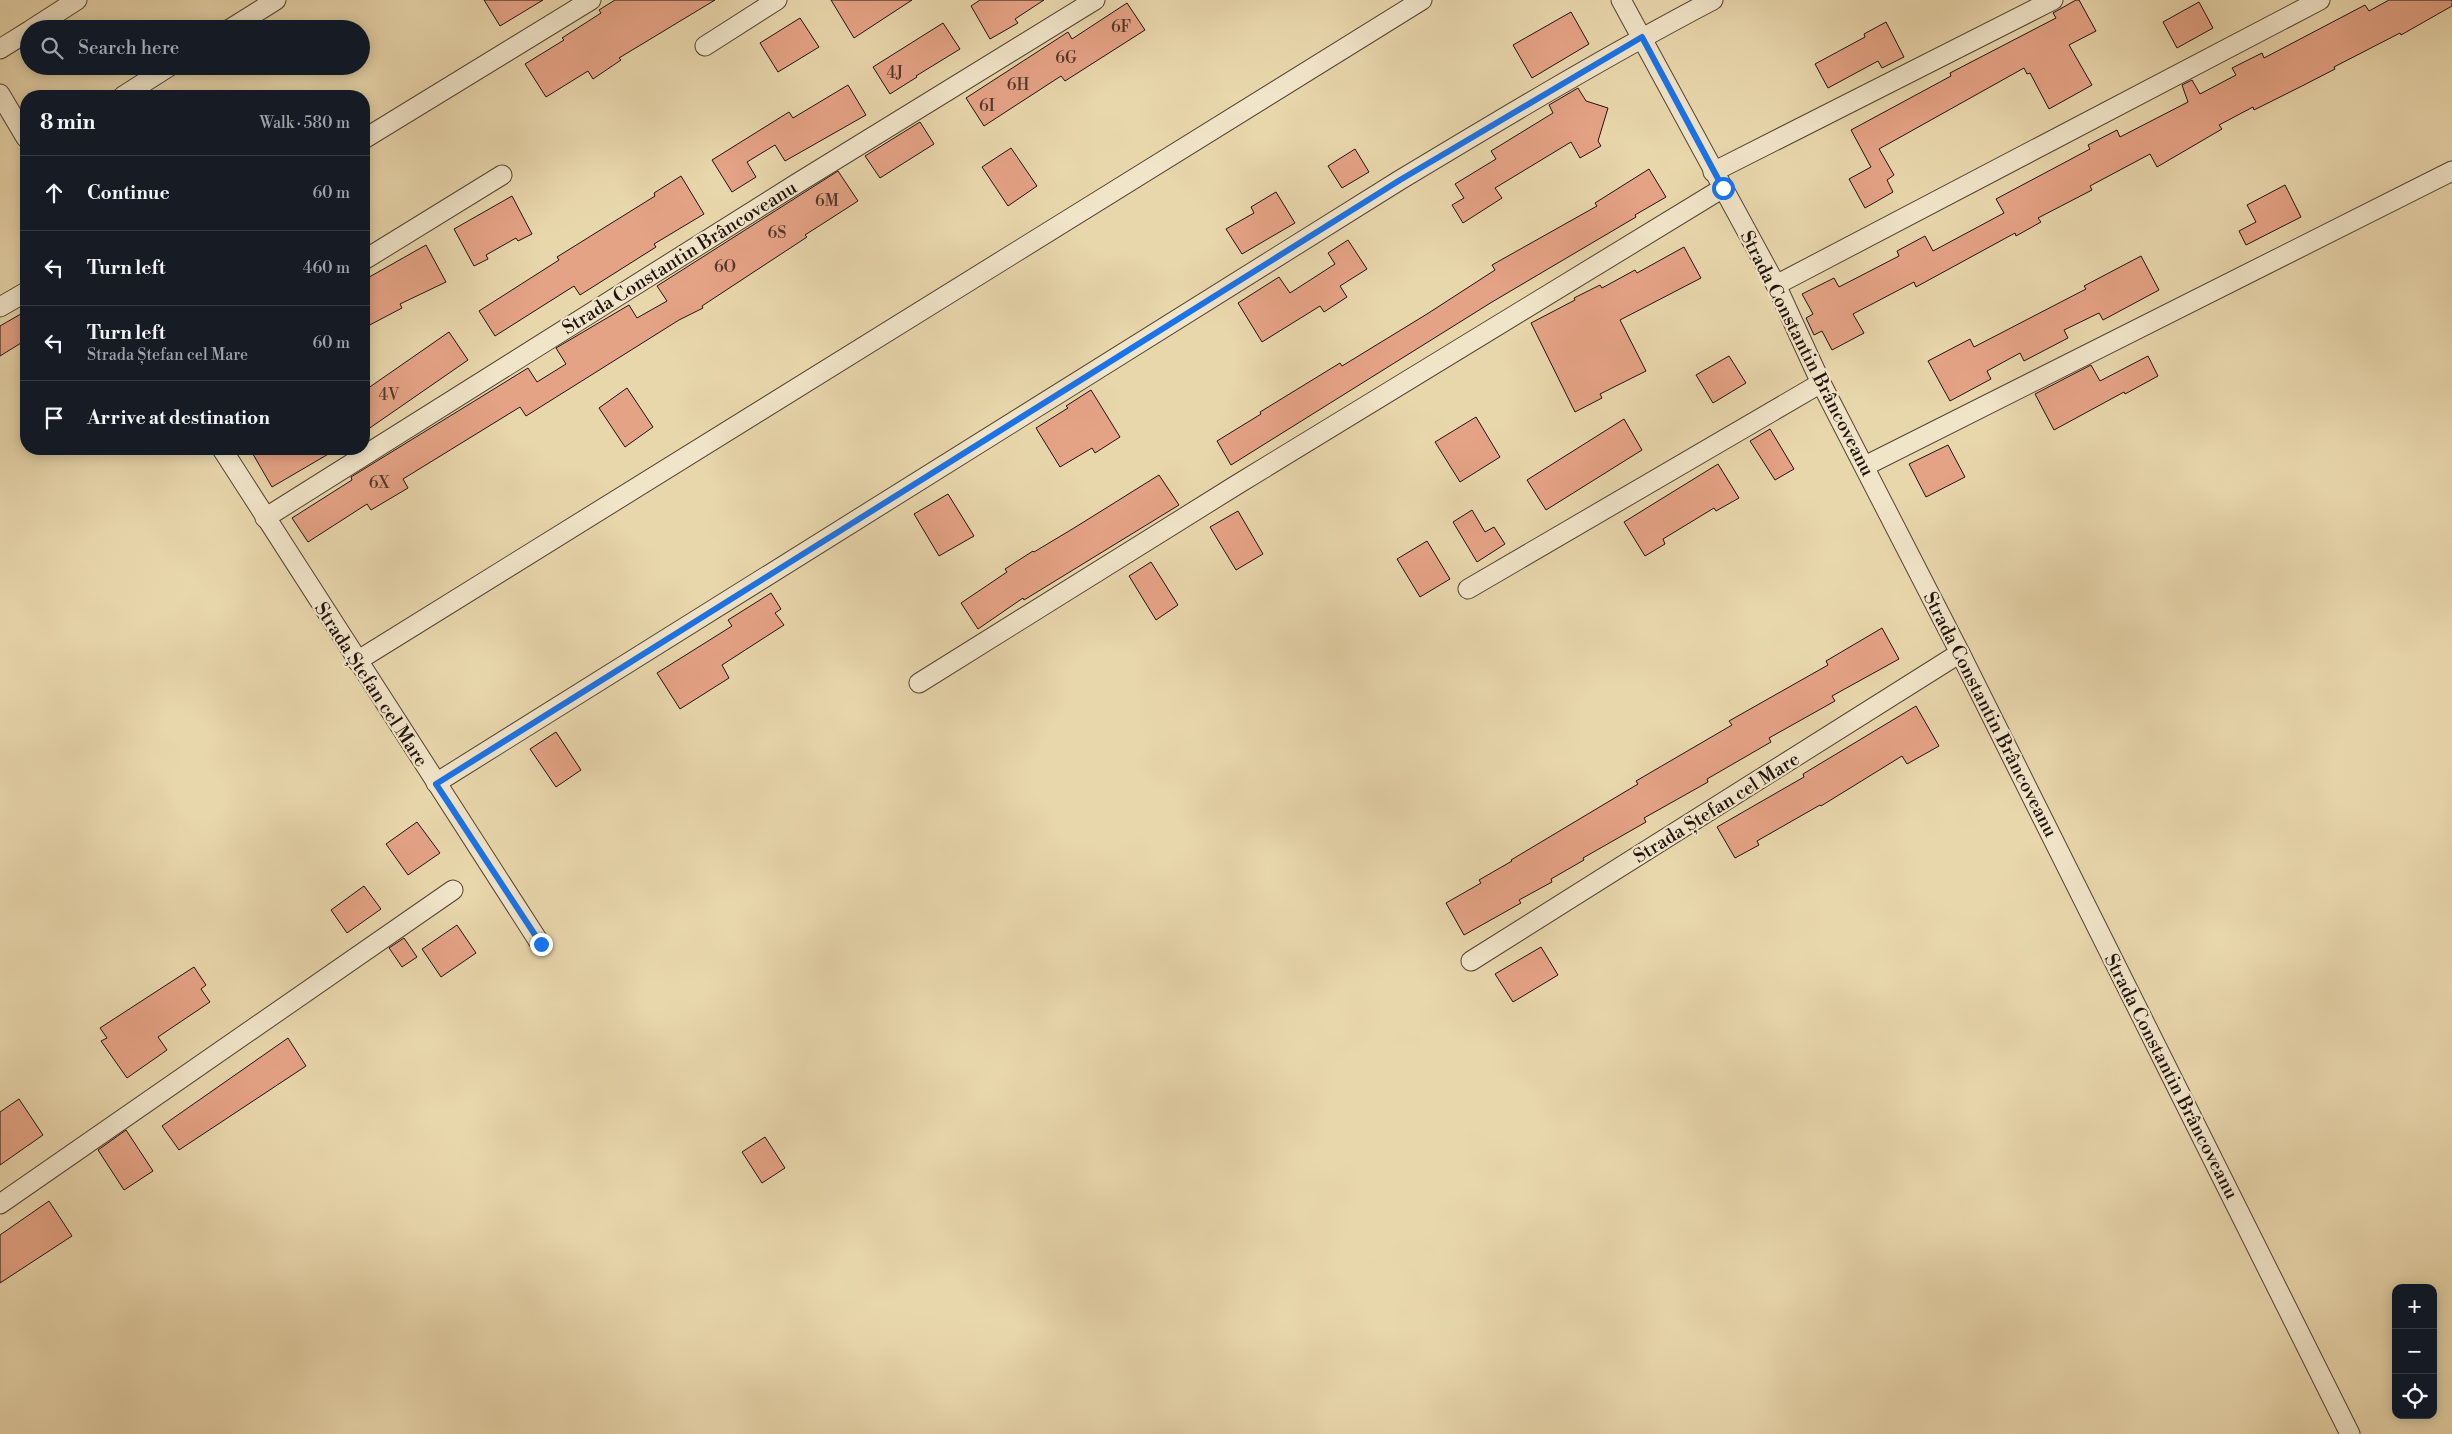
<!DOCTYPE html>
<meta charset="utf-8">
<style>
:root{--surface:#171b24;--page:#20242c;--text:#f1f3f6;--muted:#9ea1a6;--line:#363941}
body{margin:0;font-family:"Libre Bodoni",serif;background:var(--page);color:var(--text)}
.controls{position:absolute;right:15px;bottom:15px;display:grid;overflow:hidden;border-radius:10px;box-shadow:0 2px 12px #0003}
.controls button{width:45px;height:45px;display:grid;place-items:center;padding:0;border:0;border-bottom:1px solid var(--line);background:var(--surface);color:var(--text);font:25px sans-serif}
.stop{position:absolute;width:15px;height:15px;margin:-11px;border:4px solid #1a73e8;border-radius:50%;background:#fff}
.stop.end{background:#1a73e8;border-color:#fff;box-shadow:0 1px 5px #0008}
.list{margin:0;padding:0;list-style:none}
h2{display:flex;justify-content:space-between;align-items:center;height:65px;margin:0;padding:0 20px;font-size:21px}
h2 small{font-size:16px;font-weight:400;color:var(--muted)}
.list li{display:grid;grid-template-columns:32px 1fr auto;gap:15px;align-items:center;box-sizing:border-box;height:75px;padding:0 20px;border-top:1px solid var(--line)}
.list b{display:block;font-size:19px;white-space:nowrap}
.list p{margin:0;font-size:16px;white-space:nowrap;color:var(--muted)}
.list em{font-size:16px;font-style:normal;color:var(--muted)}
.icon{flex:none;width:28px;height:28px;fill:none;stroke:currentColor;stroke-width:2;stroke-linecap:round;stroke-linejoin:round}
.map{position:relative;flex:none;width:2452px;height:1434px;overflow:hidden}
.search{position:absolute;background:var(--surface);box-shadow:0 2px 12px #0003;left:20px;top:20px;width:350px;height:55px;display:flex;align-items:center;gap:12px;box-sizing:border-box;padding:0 18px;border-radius:28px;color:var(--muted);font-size:19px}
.panel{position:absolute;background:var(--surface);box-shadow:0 2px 12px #0003;left:20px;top:90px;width:350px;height:365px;border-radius:20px}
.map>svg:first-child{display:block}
.building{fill:#e5a385;stroke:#21120b}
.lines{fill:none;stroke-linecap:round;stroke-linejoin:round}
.minor-casing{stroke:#534333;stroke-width:21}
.minor{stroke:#f1e5c9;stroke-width:19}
.route{stroke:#1a73e8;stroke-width:6}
.labels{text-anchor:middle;stroke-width:4.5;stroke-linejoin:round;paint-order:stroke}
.number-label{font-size:16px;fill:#52362a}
.street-label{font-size:19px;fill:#21120b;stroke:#f1e5c9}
</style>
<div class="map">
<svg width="2452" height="1434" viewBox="0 0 2452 1434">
<rect width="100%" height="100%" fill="#e9d7ac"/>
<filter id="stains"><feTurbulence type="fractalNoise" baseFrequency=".004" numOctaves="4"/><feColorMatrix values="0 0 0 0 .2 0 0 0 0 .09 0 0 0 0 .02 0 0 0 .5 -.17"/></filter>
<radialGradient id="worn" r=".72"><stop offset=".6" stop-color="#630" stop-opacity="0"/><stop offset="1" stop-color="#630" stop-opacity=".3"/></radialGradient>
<!-- building -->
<g class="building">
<path d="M484,0H543L500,26Z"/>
<path d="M615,0H715L619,58L621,60L593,79L588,71L546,97L525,64L564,40L562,38L601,13L599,10Z"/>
<path d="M831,0H912L854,38Z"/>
<path d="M980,0H1044L1015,19L1018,23L990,39L971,6Z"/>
<path d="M2076,0H2079L2096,31L2069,45L2092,85L2049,109L2030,73L2027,74L2024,68L1879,149L1894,175L1887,180L1893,192L1865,208L1849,179L1871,167L1851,130L1951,76L1950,73L2056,18L2053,13Z"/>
<path d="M2389,0H2452V6L2401,35L2400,33L2334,67L2335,69L2304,85L2254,110L2253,107L2219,125L2222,129L2157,167L2150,154L2090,186L2092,190L2038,218L2041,222L2016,236L2015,233L1916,287L1914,282L1853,314L1864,333L1832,350L1822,331L1814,335L1806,318L1813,314L1802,294L1834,278L1839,287L1899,256L1897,251L1925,236L1933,251L2004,213L1996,199L2090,149L2088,145L2117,130L2120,137L2188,102L2182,85L2192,80L2200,94L2236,75L2232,68L2262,53L2264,58L2365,5L2369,11Z"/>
<path d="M2199,2L2213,28L2177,48L2163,22Z"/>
<path d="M1127,3L1145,30L1065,81L1061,76L984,126L966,98L1068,32L1072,39Z"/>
<path d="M1571,12L1589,44L1532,78L1513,45Z"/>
<path d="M800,18L819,47L778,72L760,43Z"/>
<path d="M1886,22L1904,57L1882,68L1878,61L1828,88L1815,64L1865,37L1864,34Z"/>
<path d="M943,23L960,49L916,76L917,77L890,94L873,67Z"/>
<path d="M848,85L866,115L785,161L775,145L747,162L756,177L732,192L712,160L789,112L793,118Z"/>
<path d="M1578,88L1586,101L1608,108L1598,141L1601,146L1580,158L1571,142L1495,188L1502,198L1463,223L1452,205L1464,198L1455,184L1496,159L1491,151L1553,113L1549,105Z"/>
<path d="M920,122L934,144L880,178L865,156Z"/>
<path d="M1011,148L1037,186L1008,206L982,167Z"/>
<path d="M1355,149L1369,172L1342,188L1328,166Z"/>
<path d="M1649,169L1666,197L1635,215L1636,217L1492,302L1231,465L1217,441L1261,414L1260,412L1340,363L1342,366L1427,314L1495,270L1492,265L1597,206L1595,203Z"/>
<path d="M838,171L858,201L805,235L807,237L702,306L703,308L679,320L526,416L520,407L403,479L408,488L371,510L367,504L308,542L292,518L352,480L351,477L528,368L537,382L566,364L556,348L629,305L637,318L667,301L657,286Z"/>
<path d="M681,176L704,214L654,244L656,247L580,295L574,286L495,336L479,311L559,260L557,257L655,196L654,193Z"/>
<path d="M2285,185L2301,217L2246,245L2239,231L2256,222L2247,205Z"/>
<path d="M1276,192L1295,223L1242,254L1226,229L1254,213L1251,207Z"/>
<path d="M512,196L532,234L518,241L516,238L486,255L488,259L474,266L454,229Z"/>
<path d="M1348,240L1367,269L1340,286L1347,297L1324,312L1320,306L1262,342L1238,303L1279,277L1290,293L1335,264L1328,253Z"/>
<path d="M426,245L446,282L400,304L402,308L364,328V280Z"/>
<path d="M1684,247L1701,278L1620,320L1646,371L1600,394L1602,398L1575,412L1531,323L1575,300L1574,298L1600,285L1602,288L1635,270L1637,273Z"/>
<path d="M2141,256L2159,290L2103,320L2099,313L2064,330L2068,338L2024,361L2020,353L1987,371L1991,379L1950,401L1928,361L1970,339L1974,347L2086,289L2084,286Z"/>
<path d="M26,311V340L0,356V326Z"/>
<path d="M449,332L468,360L364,432V391Z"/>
<path d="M1729,356L1746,383L1713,403L1696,375Z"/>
<path d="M2148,356L2158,376L2125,394L2124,392L2054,430L2035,394L2091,365L2100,381Z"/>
<path d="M627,388L653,427L625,447L599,408Z"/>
<path d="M1091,390L1120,437L1095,453L1092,448L1060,467L1036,428L1068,408L1066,406Z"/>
<path d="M1476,417L1500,457L1460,482L1435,442Z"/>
<path d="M1624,419L1642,450L1546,510L1527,480Z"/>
<path d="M1770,429L1794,469L1775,480L1750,441Z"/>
<path d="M1948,445L1965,477L1926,497L1909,464Z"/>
<path d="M250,449H337L272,487Z"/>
<path d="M1718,464L1739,498L1716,511L1714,508L1663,539L1665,544L1645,556L1624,522Z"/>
<path d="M1159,475L1179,505L1024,600L1023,598L978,629L961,603L1007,572L1005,569L1033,551L1034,552L1074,528Z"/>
<path d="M948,494L974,536L939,556L914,514Z"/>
<path d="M1472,510L1485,532L1494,527L1505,544L1477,562L1453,522Z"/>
<path d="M1238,511L1263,554L1236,570L1210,527Z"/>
<path d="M1427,541L1450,579L1420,597L1397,559Z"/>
<path d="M1151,562L1178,605L1156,620L1129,576Z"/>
<path d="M771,593L781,609L775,613L784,625L722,665L729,678L680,709L657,673L732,626L728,620Z"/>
<path d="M1882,628L1899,659L1832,696L1835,701L1769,738L1771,742L1707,779L1708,782L1644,818L1646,822L1583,858L1584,860L1551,879L1552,882L1519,900L1521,903L1464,935L1446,903L1481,883L1479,880L1512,861L1511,860L1638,784L1636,781L1732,725L1729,721L1828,665L1826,661Z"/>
<path d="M1916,706L1939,746L1907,764L1902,756L1821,806L1820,805L1757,841L1759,845L1735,858L1717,827L1804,777L1803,774Z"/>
<path d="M556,732L581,770L556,787L530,749Z"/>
<path d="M417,822L440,853L408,875L386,844Z"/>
<path d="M364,886L381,909L347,933L331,910Z"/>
<path d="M457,925L476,953L441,977L422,949Z"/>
<path d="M404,938L417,957L402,967L389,948Z"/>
<path d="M1541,947L1558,975L1513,1002L1495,974Z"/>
<path d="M194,967L206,985L201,989L210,1002L158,1037L167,1050L127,1078L101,1041L107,1038L100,1028Z"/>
<path d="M288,1038L306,1066L179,1150L162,1126Z"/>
<path d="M19,1099L43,1135L0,1165V1112Z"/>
<path d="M126,1130L153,1171L124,1190L98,1150Z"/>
<path d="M765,1137L785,1168L762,1183L742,1152Z"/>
<path d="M49,1201L72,1236L0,1283V1235Z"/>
</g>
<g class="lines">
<defs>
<g id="minor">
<path d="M1621,0L1776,285L1821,383L1960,653L2350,1434"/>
<path d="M32,29L77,0"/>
<path d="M230,29L276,0"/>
<path d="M705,46L777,0"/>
<path d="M0,49L29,31"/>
<path d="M0,94L26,138"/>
<path d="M123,96L170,66"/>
<path d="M364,139L591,0"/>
<path d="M1713,172L2053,0"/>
<path d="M364,260L502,175"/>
<path d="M1776,285L2320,0"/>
<path d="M0,307L26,292"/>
<path d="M222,449L541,945"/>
<path d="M1865,466L2452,171"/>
<path d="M265,518L796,184L1095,0"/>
<path d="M1468,589L1821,383"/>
<path d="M357,661L1422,0"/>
<path d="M919,683L1238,484L1723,188"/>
<path d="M436,783L1400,180C1503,118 1606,56 1713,0"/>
<path d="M1471,961L1960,653"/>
<path d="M0,1204L453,890"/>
</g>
</defs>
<!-- minor casing -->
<use href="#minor" class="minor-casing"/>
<!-- minor -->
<use href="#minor" class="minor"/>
</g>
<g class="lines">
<!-- route -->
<path class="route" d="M541,944L436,784L1400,180L1642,37L1723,188"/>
</g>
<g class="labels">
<!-- number labels -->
<g class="number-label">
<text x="1121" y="32">6F</text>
<text x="1066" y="63">6G</text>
<text x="895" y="78">4J</text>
<text x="1018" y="90">6H</text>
<text x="987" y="111">6I</text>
<text x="827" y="206">6M</text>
<text x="777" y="238">6S</text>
<text x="725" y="272">6O</text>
<text x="389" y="400">4V</text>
<text x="379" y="488">6X</text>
</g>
<!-- street labels -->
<g class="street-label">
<text transform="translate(679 257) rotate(-32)" y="7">Strada Constantin Brâncoveanu</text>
<text transform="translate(1808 353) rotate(63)" y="7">Strada Constantin Brâncoveanu</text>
<text transform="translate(372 684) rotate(57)" y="7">Strada Ștefan cel Mare</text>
<text transform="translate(1991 714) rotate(63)" y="7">Strada Constantin Brâncoveanu</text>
<text transform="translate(1716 807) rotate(-32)" y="7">Strada Ștefan cel Mare</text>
<text transform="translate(2172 1076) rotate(63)" y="7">Strada Constantin Brâncoveanu</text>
</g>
</g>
<rect width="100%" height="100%" filter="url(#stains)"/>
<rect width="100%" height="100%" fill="url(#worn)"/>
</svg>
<div class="controls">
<button>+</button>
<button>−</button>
<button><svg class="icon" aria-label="locate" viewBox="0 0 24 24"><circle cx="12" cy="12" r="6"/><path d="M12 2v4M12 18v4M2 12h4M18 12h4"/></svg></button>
</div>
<div class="stop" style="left:1723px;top:188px"></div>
<div class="stop end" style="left:541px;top:944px"></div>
<div class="search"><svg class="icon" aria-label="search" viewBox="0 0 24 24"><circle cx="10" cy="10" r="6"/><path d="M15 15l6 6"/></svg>Search here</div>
<section class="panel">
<h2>8 min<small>Walk · 580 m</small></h2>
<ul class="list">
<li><svg class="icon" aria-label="ahead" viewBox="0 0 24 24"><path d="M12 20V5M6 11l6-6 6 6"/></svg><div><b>Continue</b></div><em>60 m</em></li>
<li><svg class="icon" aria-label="left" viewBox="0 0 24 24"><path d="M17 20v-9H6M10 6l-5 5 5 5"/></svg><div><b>Turn left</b></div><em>460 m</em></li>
<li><svg class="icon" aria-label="left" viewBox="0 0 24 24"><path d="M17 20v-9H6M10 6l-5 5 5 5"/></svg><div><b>Turn left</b><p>Strada Ștefan cel Mare</p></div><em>60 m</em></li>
<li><svg class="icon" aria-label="arrive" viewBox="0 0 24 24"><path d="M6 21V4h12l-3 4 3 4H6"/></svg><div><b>Arrive at destination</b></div></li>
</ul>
</section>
</div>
